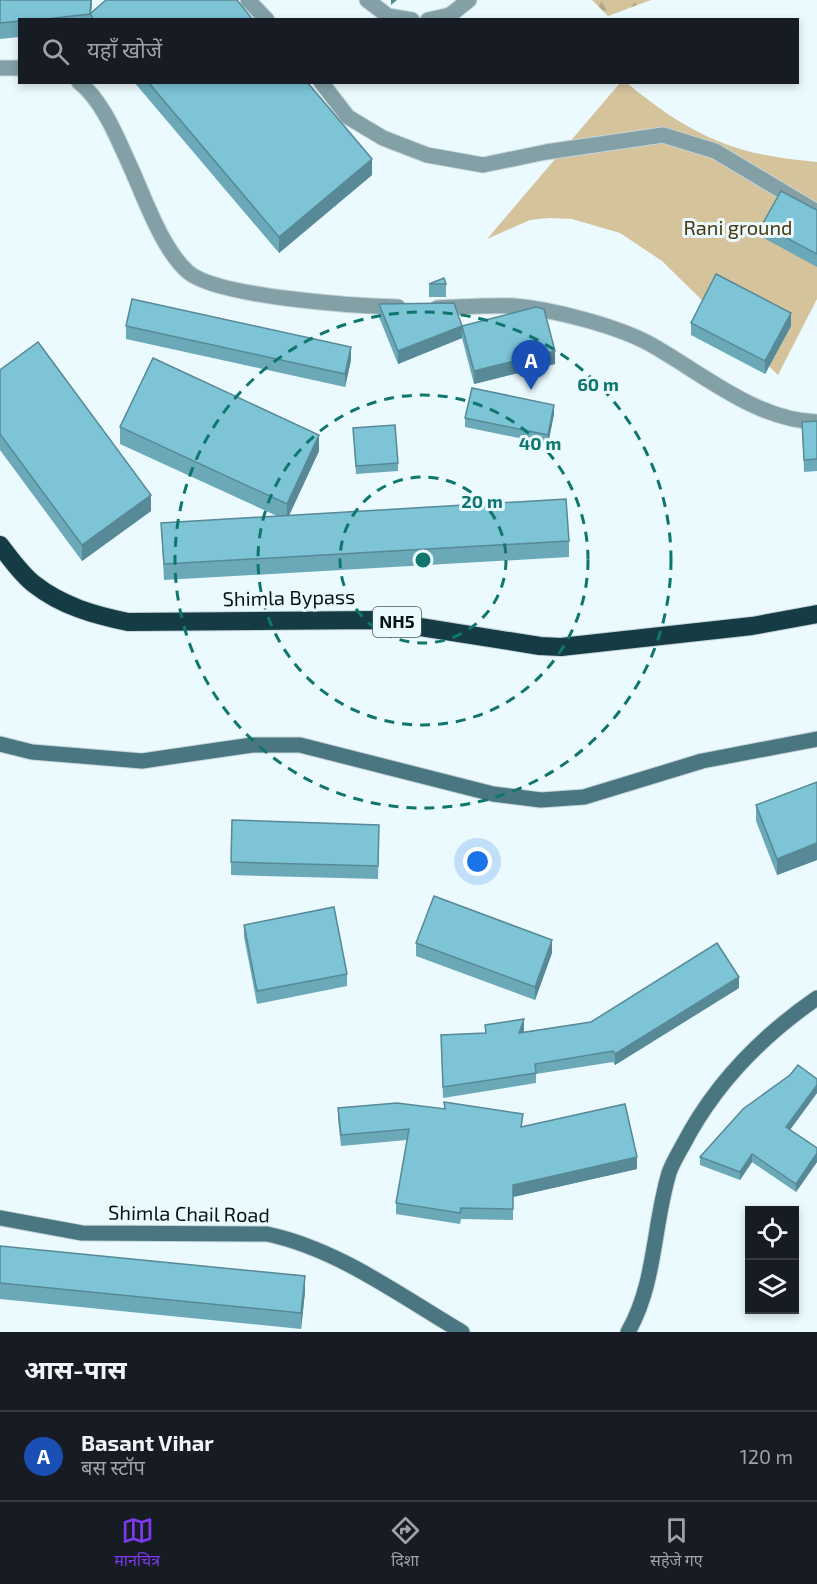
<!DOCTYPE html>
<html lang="hi">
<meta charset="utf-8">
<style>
:root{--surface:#171b24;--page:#20242c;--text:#f1f3f6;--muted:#9ea1a6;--line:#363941;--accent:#7c3aed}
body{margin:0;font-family:"Exo 2","Noto Sans Devanagari",sans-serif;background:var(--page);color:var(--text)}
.controls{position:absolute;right:18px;bottom:18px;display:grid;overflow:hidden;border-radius:0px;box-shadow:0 3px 9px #0003}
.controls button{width:54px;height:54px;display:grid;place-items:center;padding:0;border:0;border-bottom:2px solid var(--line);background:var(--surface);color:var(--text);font:30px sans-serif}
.you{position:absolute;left:478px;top:862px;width:21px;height:21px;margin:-15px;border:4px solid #fff;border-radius:50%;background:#1a73e8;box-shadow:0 0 0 9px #1a73e833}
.badge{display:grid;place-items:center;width:39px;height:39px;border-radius:50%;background:var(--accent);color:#fff;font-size:20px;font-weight:700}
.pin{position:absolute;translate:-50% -50px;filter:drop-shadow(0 2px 3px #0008)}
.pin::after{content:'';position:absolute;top:32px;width:21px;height:18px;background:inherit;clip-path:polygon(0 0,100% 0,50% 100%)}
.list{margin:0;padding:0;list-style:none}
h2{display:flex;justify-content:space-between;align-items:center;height:78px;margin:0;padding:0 24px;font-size:26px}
h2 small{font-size:20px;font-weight:400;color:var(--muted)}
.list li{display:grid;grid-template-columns:39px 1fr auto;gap:18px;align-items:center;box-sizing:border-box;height:90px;padding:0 24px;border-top:2px solid var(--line)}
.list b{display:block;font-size:22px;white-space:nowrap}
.list p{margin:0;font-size:20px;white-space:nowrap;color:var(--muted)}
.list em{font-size:20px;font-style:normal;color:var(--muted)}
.icon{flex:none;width:33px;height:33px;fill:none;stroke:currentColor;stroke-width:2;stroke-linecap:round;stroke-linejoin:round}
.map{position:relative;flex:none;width:817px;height:1332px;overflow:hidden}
.search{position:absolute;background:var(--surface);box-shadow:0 3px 9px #0003;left:18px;right:18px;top:18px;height:66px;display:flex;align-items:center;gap:15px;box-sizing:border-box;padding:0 21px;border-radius:0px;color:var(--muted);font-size:22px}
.sheet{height:168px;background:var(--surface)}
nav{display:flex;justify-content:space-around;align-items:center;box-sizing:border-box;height:84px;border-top:2px solid var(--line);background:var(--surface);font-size:16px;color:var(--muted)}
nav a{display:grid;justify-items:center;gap:3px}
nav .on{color:var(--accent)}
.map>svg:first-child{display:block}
.forest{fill:url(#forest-firs)}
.green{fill:#d5c39c}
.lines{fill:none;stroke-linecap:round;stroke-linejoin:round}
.street-casing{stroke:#c6d5d9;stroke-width:17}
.secondary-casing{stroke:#c6d5d9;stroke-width:17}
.highway-casing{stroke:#c6d5d9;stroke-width:20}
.street{stroke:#83a0a7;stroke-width:15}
.secondary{stroke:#497681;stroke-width:15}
.highway{stroke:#153c45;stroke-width:18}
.wall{fill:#6ba9b8}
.shaded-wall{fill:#578996}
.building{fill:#7cc4d6;stroke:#578996;stroke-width:1.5}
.ring{fill:none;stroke:#0f766e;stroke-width:3;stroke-dasharray:10 8}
.labels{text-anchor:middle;stroke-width:6;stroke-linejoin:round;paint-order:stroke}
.shield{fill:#ebfafe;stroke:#4b595c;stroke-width:1.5}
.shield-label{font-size:18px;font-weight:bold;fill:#061417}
.park-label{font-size:20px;fill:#49370b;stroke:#ebfafe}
.street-label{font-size:20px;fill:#061417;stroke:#ebfafe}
.centre{fill:#0f766e;stroke:#ebfafe;stroke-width:3}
.ring-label{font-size:18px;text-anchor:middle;font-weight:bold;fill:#0f766e;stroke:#ebfafe;stroke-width:6;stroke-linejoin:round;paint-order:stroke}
</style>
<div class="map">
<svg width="817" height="1332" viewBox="0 0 817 1332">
<defs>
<pattern id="forest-firs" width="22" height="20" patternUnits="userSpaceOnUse" patternTransform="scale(1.5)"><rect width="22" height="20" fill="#d5c39c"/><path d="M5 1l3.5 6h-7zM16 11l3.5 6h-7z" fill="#b5a786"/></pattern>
</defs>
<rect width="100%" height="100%" fill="#ebfafe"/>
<!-- forest -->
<path class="forest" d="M592,0H651L608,16Z"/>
<!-- green -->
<path class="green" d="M620,83H627C670,119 714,147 771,156C786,159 802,160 817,162V299L778,375L662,261L620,233L572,219L549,218L530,220L487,239Z"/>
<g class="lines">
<defs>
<g id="street">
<path d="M248,0L267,20"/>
<path d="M367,0L388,16L412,20"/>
<path d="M428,20L450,15L469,0"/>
<path d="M0,68H20"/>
<path d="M79,82C104,102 118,140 131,168C145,199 162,249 188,272C217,297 356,306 398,307"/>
<path d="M321,82L348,117L383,138L427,155L483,165L546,152L663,135L715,151L817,212"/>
<path d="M437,308C463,307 489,305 514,306C552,309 617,326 650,344C702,373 755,420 817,422"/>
</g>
<g id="secondary">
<path d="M0,744L32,752L142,761L252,745H300L493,794L541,800L584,797L702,761L817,739"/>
<path d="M0,1218L82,1233L267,1234C338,1249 399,1295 462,1332"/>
<path d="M628,1332C656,1283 653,1226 669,1173C672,1164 678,1154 683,1145C714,1085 762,1036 817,998"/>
</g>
<path id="highway" d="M0,545C10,558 21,574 34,584C62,606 94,615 128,622L376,620L540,646L561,647L752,626L817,614"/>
</defs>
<!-- street casing -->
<use href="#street" class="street-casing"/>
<!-- secondary casing -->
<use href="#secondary" class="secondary-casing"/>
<!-- highway casing -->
<use href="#highway" class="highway-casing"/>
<!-- street -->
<use href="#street" class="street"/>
<!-- secondary -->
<use href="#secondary" class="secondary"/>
<!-- highway -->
<use href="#highway" class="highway"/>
</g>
<!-- wall -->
<g class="wall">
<path d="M0,0H92L91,13L253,20H20V37L0,39Z"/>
<path d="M134,82H307L372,175L279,253Z"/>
<path d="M817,210V267L762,237V225Z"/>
<rect x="429" y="284" width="17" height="13"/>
<path d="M379,304L462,326L555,364L474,384L462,338L398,364L379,317Z"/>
<path d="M691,323L791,326L765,374L691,335Z"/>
<path d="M126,326L351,360L345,387L126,339Z"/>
<path d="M0,370L151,511L82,561L0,450Z"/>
<path d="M554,414L548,444L465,427V418Z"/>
<path d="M817,421V471L804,472L802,422Z"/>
<path d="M120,427L319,451L289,515L569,541V557L164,580L161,523L277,516L120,444Z"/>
<path d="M353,428L398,463V471L356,474Z"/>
<path d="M817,782V860L777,875L756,821V805Z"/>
<path d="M379,837L378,879L231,875V862Z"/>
<path d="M244,925L347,974V986L257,1004L244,937Z"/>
<path d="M416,943L552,953L535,1000L416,956Z"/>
<path d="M739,988L615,1065L613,1062L536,1074V1083L443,1098L441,1035L485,1033V1025L524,1030L523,1032L591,1022Z"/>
<path d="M817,1079V1093L790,1130L817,1148V1162L796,1192L752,1162L740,1180L700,1165V1157Z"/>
<path d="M338,1108L523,1127L637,1169L513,1197V1220L461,1219L460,1224L396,1214V1203L407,1140L341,1146L338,1119Z"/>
<path d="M0,1246L305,1292L301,1329L0,1299Z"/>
</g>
<!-- shaded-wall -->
<g class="shaded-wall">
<path d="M91,0H92L91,16L90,14Z"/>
<path d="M391,0H397L391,5Z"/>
<path d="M372,159V175L279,253V237Z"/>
<path d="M791,313V326L765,374V361Z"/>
<path d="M462,326V338L398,364V351Z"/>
<path d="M351,347V360L345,387V374Z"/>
<path d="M555,351V364L474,384V371Z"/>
<path d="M554,405V414L548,444V435Z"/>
<path d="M319,435V451L287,520V504Z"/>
<path d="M151,495V511L82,561V545Z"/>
<path d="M817,843V860L777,875V859Z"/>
<path d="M552,940V953L535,1000V987Z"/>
<path d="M739,977V988L615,1065V1054Z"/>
<path d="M524,1019V1030L519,1044V1033Z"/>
<path d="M817,1085V1093L786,1135V1127Z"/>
<path d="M817,1153V1162L796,1192V1184Z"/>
<path d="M752,1154V1162L740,1180V1172Z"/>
<path d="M637,1157V1169L513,1197V1220V1185Z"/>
<path d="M305,1276V1292L301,1329V1313Z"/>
</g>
<!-- building -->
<g class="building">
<path d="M0,0H91L90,14L37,20H20V21L0,23Z"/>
<path d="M106,0H237L253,20H94L90,14Z"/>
<path d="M148,82H307L372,159L279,237Z"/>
<path d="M781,191L817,210V254L762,225Z"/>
<path d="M716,274L791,313L765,361L691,323Z"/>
<path d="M444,278L446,284H429Z"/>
<path d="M132,299L351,347L345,374L126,326Z"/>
<path d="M454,303L462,326L398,351L379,304Z"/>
<path d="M536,307L544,309L555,351L474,371L462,326Z"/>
<path d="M38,342L151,495L82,545L0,434V370Z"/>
<path d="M153,358L319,435L287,504L120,427Z"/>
<path d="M472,388L554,405L548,435L465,418Z"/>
<path d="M817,421V459L804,460L802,422Z"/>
<path d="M395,425L398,463L356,466L353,428Z"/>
<path d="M566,499L569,541L164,564L161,523Z"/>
<path d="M817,782V843L777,859L756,805Z"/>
<path d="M232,820L379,825L378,866L231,862Z"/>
<path d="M434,896L552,940L535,987L416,943Z"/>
<path d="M334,907L347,974L257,991L244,925Z"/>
<path d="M717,943L739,977L615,1054L613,1051L535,1064L536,1073L443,1087L441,1035L486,1033L485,1025L524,1019L519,1033L591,1022Z"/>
<path d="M798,1065L817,1079V1085L786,1127L817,1148V1153L796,1184L752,1154L740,1172L700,1157L743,1109L790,1075Z"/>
<path d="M444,1102L523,1114L521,1127L625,1104L637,1157L513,1185V1209L461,1208L460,1213L396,1203L409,1129L341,1135L338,1108L397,1103L445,1109Z"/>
<path d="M0,1246L305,1276L301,1313L0,1283Z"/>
</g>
<!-- distance rings -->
<g class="ring">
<circle cx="423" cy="560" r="83"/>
<circle cx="423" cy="560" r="165"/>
<circle cx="423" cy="560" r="248"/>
</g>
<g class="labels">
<!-- shield labels -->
<rect class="shield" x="373" y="607" width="48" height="30" rx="4.5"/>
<g class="shield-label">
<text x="397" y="628">NH5</text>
</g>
<!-- park labels -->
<g class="park-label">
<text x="738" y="235">Rani ground</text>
</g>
<!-- street labels -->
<g class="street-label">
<text transform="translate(289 598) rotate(-1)" y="7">Shimla Bypass</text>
<text transform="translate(189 1214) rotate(1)" y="7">Shimla Chail Road</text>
</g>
</g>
<circle cx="423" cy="560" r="9" class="centre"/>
<g class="ring-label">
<text x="598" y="391">60 m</text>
<text x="540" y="450">40 m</text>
<text x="482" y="508">20 m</text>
</g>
</svg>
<div class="controls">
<button><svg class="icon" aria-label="locate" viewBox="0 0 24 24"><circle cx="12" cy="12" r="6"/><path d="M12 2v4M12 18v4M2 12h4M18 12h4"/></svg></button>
<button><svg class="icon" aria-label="layers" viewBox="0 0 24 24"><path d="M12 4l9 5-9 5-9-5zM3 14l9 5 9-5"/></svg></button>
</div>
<div class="you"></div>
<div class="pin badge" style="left:531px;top:390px;background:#1a4fb4">A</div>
<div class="search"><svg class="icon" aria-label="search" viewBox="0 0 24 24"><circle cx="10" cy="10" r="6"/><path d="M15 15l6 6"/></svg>यहाँ खोजें</div>
</div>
<section class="sheet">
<h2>आस-पास<small></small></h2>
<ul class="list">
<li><span class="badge" style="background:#1a4fb4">A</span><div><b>Basant Vihar</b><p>बस स्टॉप</p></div><em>120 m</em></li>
</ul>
</section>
<nav>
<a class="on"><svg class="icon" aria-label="map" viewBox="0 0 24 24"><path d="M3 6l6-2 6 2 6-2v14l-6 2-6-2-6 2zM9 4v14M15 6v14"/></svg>मानचित्र</a>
<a><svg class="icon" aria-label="directions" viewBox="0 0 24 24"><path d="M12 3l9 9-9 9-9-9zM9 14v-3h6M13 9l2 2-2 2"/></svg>दिशा</a>
<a><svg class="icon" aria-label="saved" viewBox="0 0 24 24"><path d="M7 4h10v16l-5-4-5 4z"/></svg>सहेजे गए</a>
</nav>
